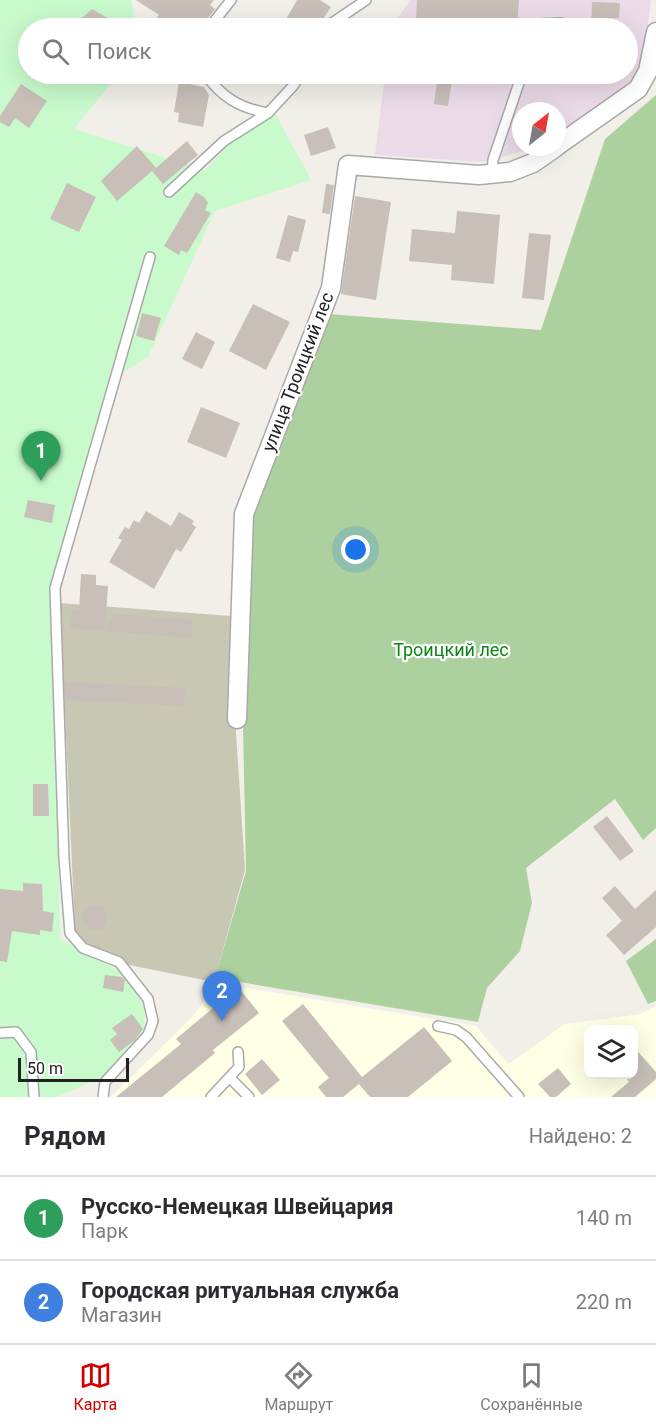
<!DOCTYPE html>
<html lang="ru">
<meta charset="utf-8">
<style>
:root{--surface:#fff;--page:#f2f2f3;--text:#2b2b33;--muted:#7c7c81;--line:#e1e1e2;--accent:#d40000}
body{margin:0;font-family:Roboto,sans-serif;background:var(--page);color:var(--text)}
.controls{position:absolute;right:18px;bottom:18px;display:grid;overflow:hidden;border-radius:12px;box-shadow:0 6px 24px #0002}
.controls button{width:54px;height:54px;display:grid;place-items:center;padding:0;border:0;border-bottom:2px solid var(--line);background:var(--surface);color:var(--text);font:30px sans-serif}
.compass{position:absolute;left:512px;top:102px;width:54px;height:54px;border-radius:50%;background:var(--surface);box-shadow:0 6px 24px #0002;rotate:31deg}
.scale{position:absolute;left:18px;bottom:15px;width:111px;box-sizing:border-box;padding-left:6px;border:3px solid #222;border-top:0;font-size:16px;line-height:21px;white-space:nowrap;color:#222;-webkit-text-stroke:4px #fff;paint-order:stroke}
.you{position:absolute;left:356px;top:550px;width:21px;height:21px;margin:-15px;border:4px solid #fff;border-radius:50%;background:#1a73e8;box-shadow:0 0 0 9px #1a73e833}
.badge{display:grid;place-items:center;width:39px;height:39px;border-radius:50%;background:var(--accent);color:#fff;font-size:20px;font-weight:700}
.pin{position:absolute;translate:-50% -50px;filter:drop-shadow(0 2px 3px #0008)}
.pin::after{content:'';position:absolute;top:32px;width:21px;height:18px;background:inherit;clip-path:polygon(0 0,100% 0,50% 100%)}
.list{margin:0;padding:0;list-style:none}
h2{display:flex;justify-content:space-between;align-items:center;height:78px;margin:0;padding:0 24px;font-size:26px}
h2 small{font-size:20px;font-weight:400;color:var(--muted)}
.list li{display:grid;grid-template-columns:39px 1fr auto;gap:18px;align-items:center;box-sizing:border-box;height:84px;padding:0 24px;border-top:2px solid var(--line)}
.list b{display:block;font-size:22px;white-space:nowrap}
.list p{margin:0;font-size:20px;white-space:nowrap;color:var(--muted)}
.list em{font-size:20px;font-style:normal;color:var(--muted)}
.icon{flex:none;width:33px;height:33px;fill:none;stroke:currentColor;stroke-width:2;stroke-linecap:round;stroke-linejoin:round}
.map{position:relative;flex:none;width:656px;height:1097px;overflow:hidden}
.search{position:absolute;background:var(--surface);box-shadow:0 6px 24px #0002;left:18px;right:18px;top:18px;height:66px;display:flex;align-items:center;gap:15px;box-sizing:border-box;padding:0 21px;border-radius:33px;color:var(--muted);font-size:22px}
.sheet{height:246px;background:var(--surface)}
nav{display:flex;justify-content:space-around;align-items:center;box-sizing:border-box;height:84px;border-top:2px solid var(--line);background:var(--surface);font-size:16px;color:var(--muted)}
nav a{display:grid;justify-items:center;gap:3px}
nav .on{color:var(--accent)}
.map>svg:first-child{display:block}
.industrial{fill:#ebdbe8}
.education{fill:#ffffe5;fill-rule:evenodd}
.construction{fill:#c7c7b4}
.forest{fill:#add19e}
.park{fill:#c8facc}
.building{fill:#c7bfb8}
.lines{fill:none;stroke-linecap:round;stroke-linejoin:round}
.service-casing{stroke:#a9a9a9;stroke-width:12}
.minor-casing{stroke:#a9a9a9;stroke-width:21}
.service{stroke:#fff;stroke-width:9}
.minor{stroke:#fff;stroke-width:18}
.labels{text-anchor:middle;stroke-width:4.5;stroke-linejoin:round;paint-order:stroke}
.street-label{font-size:18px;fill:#222;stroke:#fff}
.park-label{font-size:18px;fill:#0c8416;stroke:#fff}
</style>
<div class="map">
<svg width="656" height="1097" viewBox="0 0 656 1097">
<rect width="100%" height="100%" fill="#f2efe9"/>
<!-- industrial -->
<path class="industrial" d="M410,0H651L642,68L631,88L557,133V111H521V147H535L531,149L484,162L375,155L385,74H628V28H391Z"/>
<!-- education -->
<path class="education" d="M217,983L476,1026L508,1064L565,1024L641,1014L656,1006V1097H111L195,1014ZM588,1030H634V1074H588Z"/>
<!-- construction -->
<path class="construction" d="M60,603L231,616L235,717L245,870L214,982L124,964L84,942L75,931Z"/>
<!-- forest -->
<g class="forest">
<path d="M656,95V828L643,840L615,799L526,868L532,903L520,951L487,988L478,1022L215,978L246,871L243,726L249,519L328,314L541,330L605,139Z"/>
<path d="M656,939V1001L648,1004L626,961Z"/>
</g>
<!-- park -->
<path class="park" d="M0,0H131L137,28H28V74H119L74,129L205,170L235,138L275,113L311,180L215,211L148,357L114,378L52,584L60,939L128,976L144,1007L145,1032L104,1076L57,1097H0Z"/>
<!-- building -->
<g class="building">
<path d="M136,0H214L210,5L215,9L200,28H150L159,15Z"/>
<path d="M297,0H320L331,7L317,28H281Z"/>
<path d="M417,0H519L517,28H472V26L416,23Z"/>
<path d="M592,2L620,3L619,18H606V28H591Z"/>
<path d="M92,9L125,28H94L80,20Z"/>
<path d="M438,74H453L448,106L434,104Z"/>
<path d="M179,82L204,87L209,95L203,127L178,122L179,113L174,112Z"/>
<path d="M21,84L47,101L29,128L15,118L9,127L0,122V116Z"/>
<path d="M328,127L336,148L311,156L304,135Z"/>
<path d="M187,141L198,155L163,184L152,171L117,201L101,181L137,146L156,168Z"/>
<path d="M67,183L96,197L79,232L50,219Z"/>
<path d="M326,184L334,185L330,214L322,213Z"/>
<path d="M196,192L204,197L208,203L205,210L211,213L187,253L181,250L179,255L164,246Z"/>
<path d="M355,196L391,202L376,300L341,294Z"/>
<path d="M457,211L500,215L494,284L451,280L452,265L409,261L412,229L455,233Z"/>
<path d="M288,215L306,220L298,252L293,251L290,262L276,258Z"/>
<path d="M529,233L551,235L544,300L522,298Z"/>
<path d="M253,304L290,322L266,370L229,351Z"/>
<path d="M142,313L161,318L154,341L136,336Z"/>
<path d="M196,332L215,342L202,369L182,359Z"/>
<path d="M201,407L240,423L226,458L187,442Z"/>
<path d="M28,500L55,505L52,523L24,517Z"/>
<path d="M146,511L171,526L179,512L194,521L192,524L196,527L181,552L176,549L154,589L109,562L122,540L118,538L125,527L129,529L134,520L139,523Z"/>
<path d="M81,574L96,575V585L108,586L105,630L114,614L192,620L191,638L70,628L72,610L79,611Z"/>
<path d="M65,682L185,688L184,706L65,700Z"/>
<path d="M33,784H48L49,816H33Z"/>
<path d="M607,816L634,851L620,861L593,827Z"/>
<path d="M23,883L42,884L43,911L54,913L52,932L40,930V935L12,931L7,962L0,961V889L23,891Z"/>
<path d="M615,886L635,909L656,890V927L624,955L606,935L622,921L602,898Z"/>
<path d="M92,905L102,907L107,914V920L103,930H92L84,924L83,913Z"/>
<path d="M105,975L122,977L125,980L123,992L103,988Z"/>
<path d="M238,987L259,1013L213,1050L215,1053L162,1097H116L181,1044L176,1039Z"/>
<path d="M303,1004L362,1077L424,1027L452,1061L408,1097H370L359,1084L343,1097H326L318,1087L329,1078L282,1021Z"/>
<path d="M132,1014L143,1029L135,1040L119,1052L110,1040L117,1034L112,1028Z"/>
<path d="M633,1046L656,1072V1079L635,1097H611L629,1082L623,1074H633Z"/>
<path d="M262,1059L280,1080L262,1095L245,1074Z"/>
<path d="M558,1068L571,1084L556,1097H550L538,1084Z"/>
</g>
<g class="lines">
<defs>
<g id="service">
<path d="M209,28L231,0"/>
<path d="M329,28L332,23L366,0"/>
<path d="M538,28L539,24L561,23"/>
<path d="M205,74C222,97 239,108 268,113L293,86L301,74"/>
<path d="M492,174L493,160L522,74"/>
<path d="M169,192L224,141L268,113"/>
<path d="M438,1026L456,1030L466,1037L519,1097"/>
<path d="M0,1033L16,1032L31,1052L34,1097"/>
<path d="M230,1078L249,1097"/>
<path d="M103,1097L105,1082L148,1035L153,1021L148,999L119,962L83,948L70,933L64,859L55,588L150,257"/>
<path d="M211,1097L239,1067L238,1052"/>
</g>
<g id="minor">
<path d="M557,146L638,89L648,71L656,32"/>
<path d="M237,719L244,514L331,288L348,165L479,175L510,172L533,163L556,147"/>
</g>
</defs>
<!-- service casing -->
<use href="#service" class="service-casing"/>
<!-- minor casing -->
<use href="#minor" class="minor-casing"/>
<!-- service -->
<use href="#service" class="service"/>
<!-- minor -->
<use href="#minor" class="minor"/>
</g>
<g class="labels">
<!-- street labels -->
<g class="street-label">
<text transform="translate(298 372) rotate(-69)" y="6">улица Троицкий лес</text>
</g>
<!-- park labels -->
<g class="park-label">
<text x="451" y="656">Троицкий лес</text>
</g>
</g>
</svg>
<div class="controls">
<button><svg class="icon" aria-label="layers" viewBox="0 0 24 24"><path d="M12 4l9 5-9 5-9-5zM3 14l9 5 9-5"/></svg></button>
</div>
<svg class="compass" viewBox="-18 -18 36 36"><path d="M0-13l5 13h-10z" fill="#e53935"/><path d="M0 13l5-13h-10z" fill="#7c7c81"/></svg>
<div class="scale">50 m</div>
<div class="you"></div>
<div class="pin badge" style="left:41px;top:481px;background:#2e9e5b">1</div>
<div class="pin badge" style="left:222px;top:1021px;background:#3f7fe0">2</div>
<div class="search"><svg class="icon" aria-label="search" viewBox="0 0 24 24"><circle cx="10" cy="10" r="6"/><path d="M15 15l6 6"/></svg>Поиск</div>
</div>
<section class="sheet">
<h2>Рядом<small>Найдено: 2</small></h2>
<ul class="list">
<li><span class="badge" style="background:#2e9e5b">1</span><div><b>Русско-Немецкая Швейцария</b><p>Парк</p></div><em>140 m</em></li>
<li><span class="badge" style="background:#3f7fe0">2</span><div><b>Городская ритуальная служба</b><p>Магазин</p></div><em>220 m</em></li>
</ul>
</section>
<nav>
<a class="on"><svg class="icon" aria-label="map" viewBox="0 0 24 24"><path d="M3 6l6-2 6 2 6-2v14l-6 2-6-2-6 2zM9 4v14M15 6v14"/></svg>Карта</a>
<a><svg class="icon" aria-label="directions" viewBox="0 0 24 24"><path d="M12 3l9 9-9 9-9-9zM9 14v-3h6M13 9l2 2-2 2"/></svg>Маршрут</a>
<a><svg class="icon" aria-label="saved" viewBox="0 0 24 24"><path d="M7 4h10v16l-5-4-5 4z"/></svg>Сохранённые</a>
</nav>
